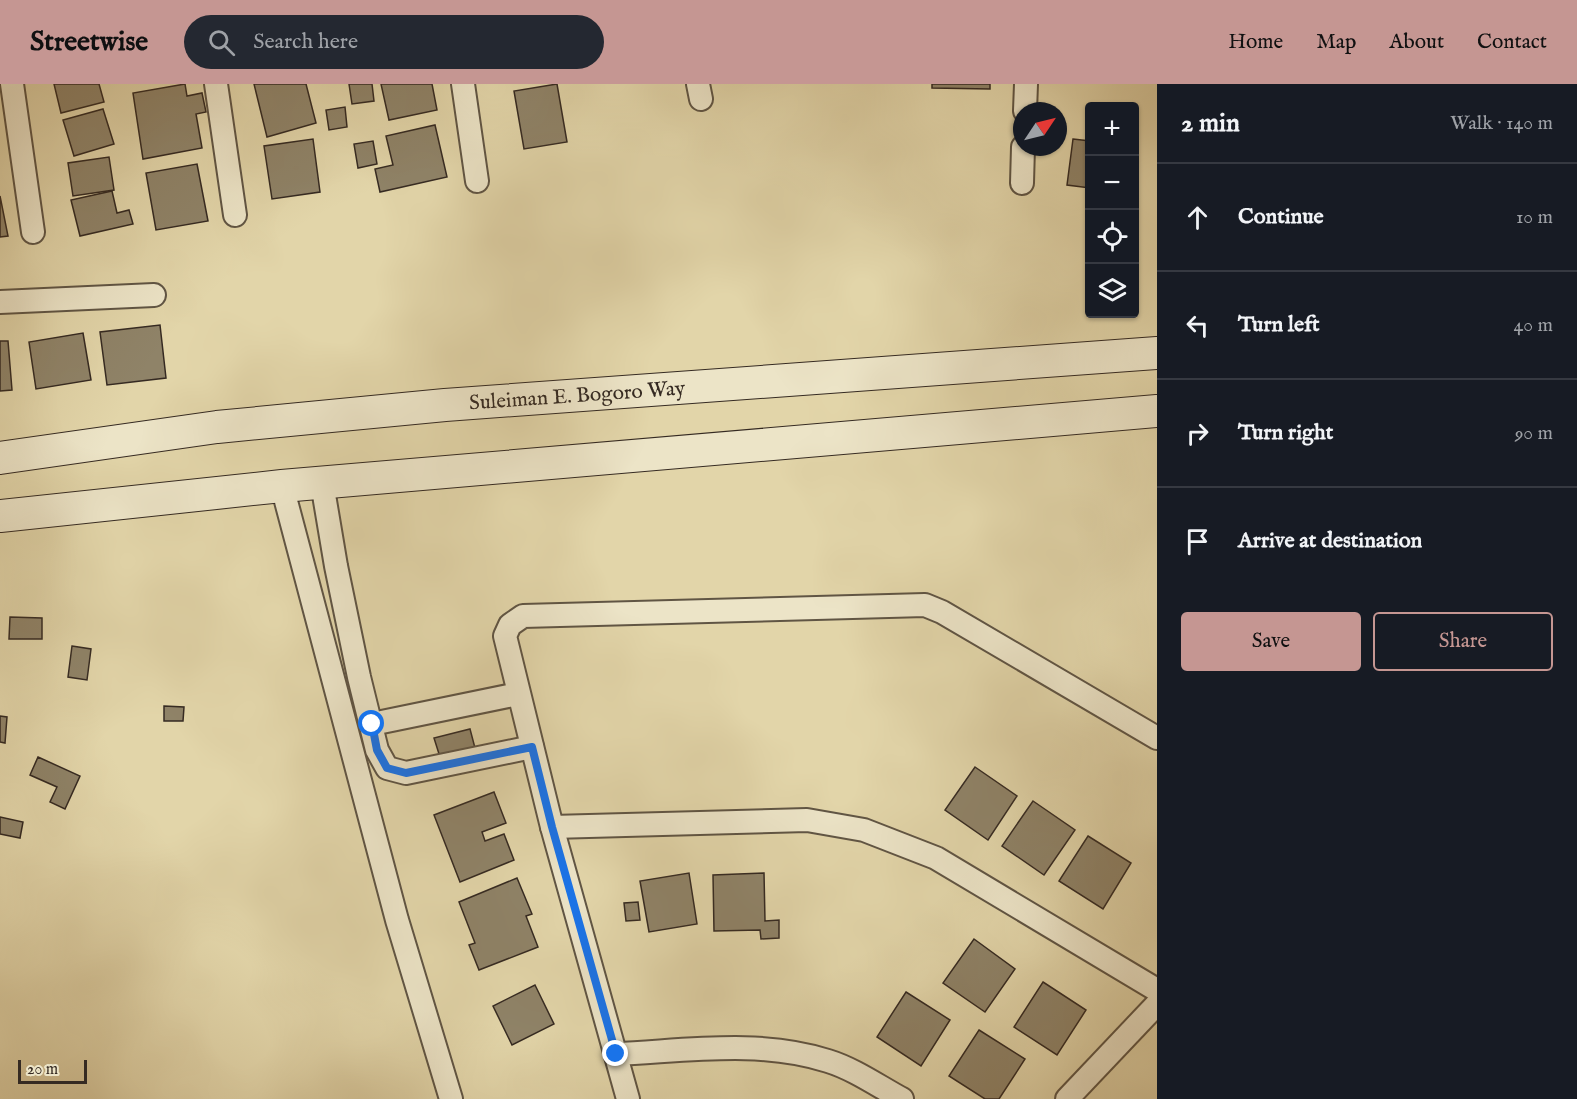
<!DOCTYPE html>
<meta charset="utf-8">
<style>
:root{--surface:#171b24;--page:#242831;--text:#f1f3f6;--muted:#9ea1a6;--line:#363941;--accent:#c59692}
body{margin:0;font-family:"IM FELL English",serif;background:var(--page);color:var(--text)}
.controls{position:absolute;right:18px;top:18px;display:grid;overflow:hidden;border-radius:6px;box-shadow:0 2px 4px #0004}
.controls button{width:54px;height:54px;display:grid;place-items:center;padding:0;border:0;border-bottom:2px solid var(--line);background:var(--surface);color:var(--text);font:30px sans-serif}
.compass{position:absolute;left:1013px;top:18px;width:54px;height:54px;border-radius:50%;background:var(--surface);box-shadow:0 2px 4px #0004;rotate:55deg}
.scale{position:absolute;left:18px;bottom:15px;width:69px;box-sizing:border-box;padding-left:6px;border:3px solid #352a22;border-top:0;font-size:16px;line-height:21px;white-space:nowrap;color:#352a22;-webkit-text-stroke:4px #ece4c7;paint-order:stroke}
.stop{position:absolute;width:18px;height:18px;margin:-14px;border:4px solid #1a73e8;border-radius:50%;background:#fff}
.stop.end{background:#1a73e8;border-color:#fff;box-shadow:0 2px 6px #0008}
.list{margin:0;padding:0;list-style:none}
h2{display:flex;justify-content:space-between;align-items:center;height:78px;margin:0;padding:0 24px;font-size:26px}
h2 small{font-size:20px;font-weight:400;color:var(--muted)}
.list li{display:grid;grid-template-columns:39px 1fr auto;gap:18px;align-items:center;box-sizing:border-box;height:108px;padding:0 24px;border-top:2px solid var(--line)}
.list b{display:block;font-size:22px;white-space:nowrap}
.list em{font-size:20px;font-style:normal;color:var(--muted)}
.actions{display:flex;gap:12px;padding:18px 24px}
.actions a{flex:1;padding:14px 0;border:2px solid var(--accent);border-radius:6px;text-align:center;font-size:21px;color:var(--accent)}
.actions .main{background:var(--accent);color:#111}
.icon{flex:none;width:33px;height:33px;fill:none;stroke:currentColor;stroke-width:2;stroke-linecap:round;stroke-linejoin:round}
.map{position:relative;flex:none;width:1157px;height:1015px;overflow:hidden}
header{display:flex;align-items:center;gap:36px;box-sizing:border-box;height:84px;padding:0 30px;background:var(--accent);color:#111}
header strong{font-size:28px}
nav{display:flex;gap:33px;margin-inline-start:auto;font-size:21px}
.search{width:420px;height:54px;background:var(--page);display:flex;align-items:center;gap:15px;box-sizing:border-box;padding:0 21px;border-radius:33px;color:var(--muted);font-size:22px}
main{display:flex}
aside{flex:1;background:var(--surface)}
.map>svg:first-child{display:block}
.building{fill:#8f8368;stroke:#352a22;stroke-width:1.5}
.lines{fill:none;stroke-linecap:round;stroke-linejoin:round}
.street-casing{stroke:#605544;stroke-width:26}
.secondary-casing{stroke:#352a22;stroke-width:34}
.street{stroke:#ece4c7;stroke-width:22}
.secondary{stroke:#ece4c7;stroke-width:32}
.route{stroke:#1a73e8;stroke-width:8}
.labels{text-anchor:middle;stroke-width:6;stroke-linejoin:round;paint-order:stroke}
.street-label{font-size:21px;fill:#352a22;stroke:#ece4c7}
</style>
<header>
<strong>Streetwise</strong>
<div class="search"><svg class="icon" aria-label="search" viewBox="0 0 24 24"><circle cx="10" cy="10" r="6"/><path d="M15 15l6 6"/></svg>Search here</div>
<nav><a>Home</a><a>Map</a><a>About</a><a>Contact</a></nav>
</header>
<main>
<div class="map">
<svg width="1157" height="1015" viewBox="0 0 1157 1015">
<rect width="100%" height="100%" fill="#e2d5a9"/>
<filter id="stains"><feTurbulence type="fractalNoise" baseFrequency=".00333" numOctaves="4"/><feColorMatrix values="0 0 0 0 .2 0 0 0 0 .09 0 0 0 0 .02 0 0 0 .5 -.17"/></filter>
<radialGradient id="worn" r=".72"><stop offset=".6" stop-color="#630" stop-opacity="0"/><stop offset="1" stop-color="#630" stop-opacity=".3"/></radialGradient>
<!-- building -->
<g class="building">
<path d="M54,0H99L104,18L61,29Z"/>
<path d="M185,0L187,12L202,9L206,28L196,30L202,64L143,75L133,9Z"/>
<path d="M254,0H306L316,39L267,53Z"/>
<path d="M349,0H372L374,17L352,20Z"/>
<path d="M381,0H432L437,26L389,36Z"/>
<path d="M557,0L567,58L524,65L514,7Z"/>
<path d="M932,0H990V5L932,4Z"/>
<path d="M345,23L347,43L329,46L326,26Z"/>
<path d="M103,25L114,60L74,72L63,36Z"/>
<path d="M435,41L447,93L380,108L375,85L393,81L386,52Z"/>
<path d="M313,55L320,108L272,115L264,62Z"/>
<path d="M1073,55L1090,57V104L1067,101Z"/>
<path d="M373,57L377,80L358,84L354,60Z"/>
<path d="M109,73L114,106L73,112L68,79Z"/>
<path d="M197,80L208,137L156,146L146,89Z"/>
<path d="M112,107L117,129L129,126L133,140L80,152L71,116Z"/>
<path d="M0,112L8,152L0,153Z"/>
<path d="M160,241L166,294L107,301L100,248Z"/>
<path d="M83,249L91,296L36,305L29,258Z"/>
<path d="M0,257H8L12,306L0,307Z"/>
<path d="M10,533L42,534V555H9Z"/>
<path d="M72,562L91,565L87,596L68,593Z"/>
<path d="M164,622L184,623L183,637H164Z"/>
<path d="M0,632L7,633L5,659L0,658Z"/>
<path d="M470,645L475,664L440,673L434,654Z"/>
<path d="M38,673L80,692L65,725L50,718L57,703L30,691Z"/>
<path d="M975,683L1017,712L988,756L945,726Z"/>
<path d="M494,708L506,739L482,748L485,757L504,750L514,776L460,798L434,731Z"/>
<path d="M1033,717L1075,746L1044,791L1002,762Z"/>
<path d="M0,733L23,738L20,754L0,750Z"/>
<path d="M1088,752L1131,779L1103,825L1059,797Z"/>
<path d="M689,789L697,840L649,848L640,797Z"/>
<path d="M764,789L765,837L779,836V854L761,855L760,846L714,847L713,791Z"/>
<path d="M517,794L532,830L526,832L538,863L479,886L469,861L475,859L459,818Z"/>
<path d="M638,818L640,836L626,837L624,819Z"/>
<path d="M974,855L1015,885L985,928L943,899Z"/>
<path d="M1043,898L1086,926L1057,971L1014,943Z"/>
<path d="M535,901L554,940L512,961L493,922Z"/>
<path d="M906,908L950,936L921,982L877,953Z"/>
<path d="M979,946L1025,975L999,1015H985L949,992Z"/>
</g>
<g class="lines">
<defs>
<g id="street">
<path d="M12,0L33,148"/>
<path d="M216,0L235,131"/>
<path d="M463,0L477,97"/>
<path d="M698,0L701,15"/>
<path d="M1025,27L1026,0"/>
<path d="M1022,99L1023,63"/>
<path d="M0,218L154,211"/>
<path d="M322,399L336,482L359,593L377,666L387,684L406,689L532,663"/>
<path d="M282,402L397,836L451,1015"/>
<path d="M372,640L518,610"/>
<path d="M552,743L807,736L864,746L936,774L1157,906"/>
<path d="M616,970C686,967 760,955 828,977C854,985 878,1002 902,1015"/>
<path d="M628,1015L552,743L505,552L510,541L523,532L925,521L942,528L1157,654"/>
<path d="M1067,1015L1157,920"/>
</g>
<g id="secondary">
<path d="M0,374L217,343L445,321L1157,269"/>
<path d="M0,432L282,402L1157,327"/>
</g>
</defs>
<!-- street casing -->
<use href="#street" class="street-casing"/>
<!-- secondary casing -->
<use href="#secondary" class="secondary-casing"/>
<!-- street -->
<use href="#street" class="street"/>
<!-- secondary -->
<use href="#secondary" class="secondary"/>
</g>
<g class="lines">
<!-- route -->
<path class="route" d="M372,640L377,666L387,684L406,689L532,663L552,743L616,970"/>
</g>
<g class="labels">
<!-- street labels -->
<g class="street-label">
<text transform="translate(577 311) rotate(-4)" y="7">Suleiman E. Bogoro Way</text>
</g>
</g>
<rect width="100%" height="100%" filter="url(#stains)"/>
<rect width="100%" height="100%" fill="url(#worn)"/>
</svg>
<div class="controls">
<button>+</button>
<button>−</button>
<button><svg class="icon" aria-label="locate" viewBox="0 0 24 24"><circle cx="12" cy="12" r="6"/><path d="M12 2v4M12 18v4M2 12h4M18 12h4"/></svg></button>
<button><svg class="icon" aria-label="layers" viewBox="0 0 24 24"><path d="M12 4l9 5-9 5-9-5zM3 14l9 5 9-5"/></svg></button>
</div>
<svg class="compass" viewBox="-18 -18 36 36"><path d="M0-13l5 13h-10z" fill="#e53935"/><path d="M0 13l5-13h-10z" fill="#9ea1a6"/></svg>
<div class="scale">20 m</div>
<div class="stop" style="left:372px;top:640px"></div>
<div class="stop end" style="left:616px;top:970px"></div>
</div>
<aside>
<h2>2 min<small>Walk · 140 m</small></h2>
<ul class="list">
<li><svg class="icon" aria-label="ahead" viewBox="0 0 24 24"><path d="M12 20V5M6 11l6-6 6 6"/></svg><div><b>Continue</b></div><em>10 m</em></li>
<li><svg class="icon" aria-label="left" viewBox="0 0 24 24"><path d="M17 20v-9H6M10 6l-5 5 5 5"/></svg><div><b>Turn left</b></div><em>40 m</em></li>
<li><svg class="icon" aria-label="right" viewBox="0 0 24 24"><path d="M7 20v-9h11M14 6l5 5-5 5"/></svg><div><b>Turn right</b></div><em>90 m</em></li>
<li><svg class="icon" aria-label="arrive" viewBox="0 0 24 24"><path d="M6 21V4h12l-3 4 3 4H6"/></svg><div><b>Arrive at destination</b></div></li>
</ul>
<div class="actions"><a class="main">Save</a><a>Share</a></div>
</aside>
</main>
